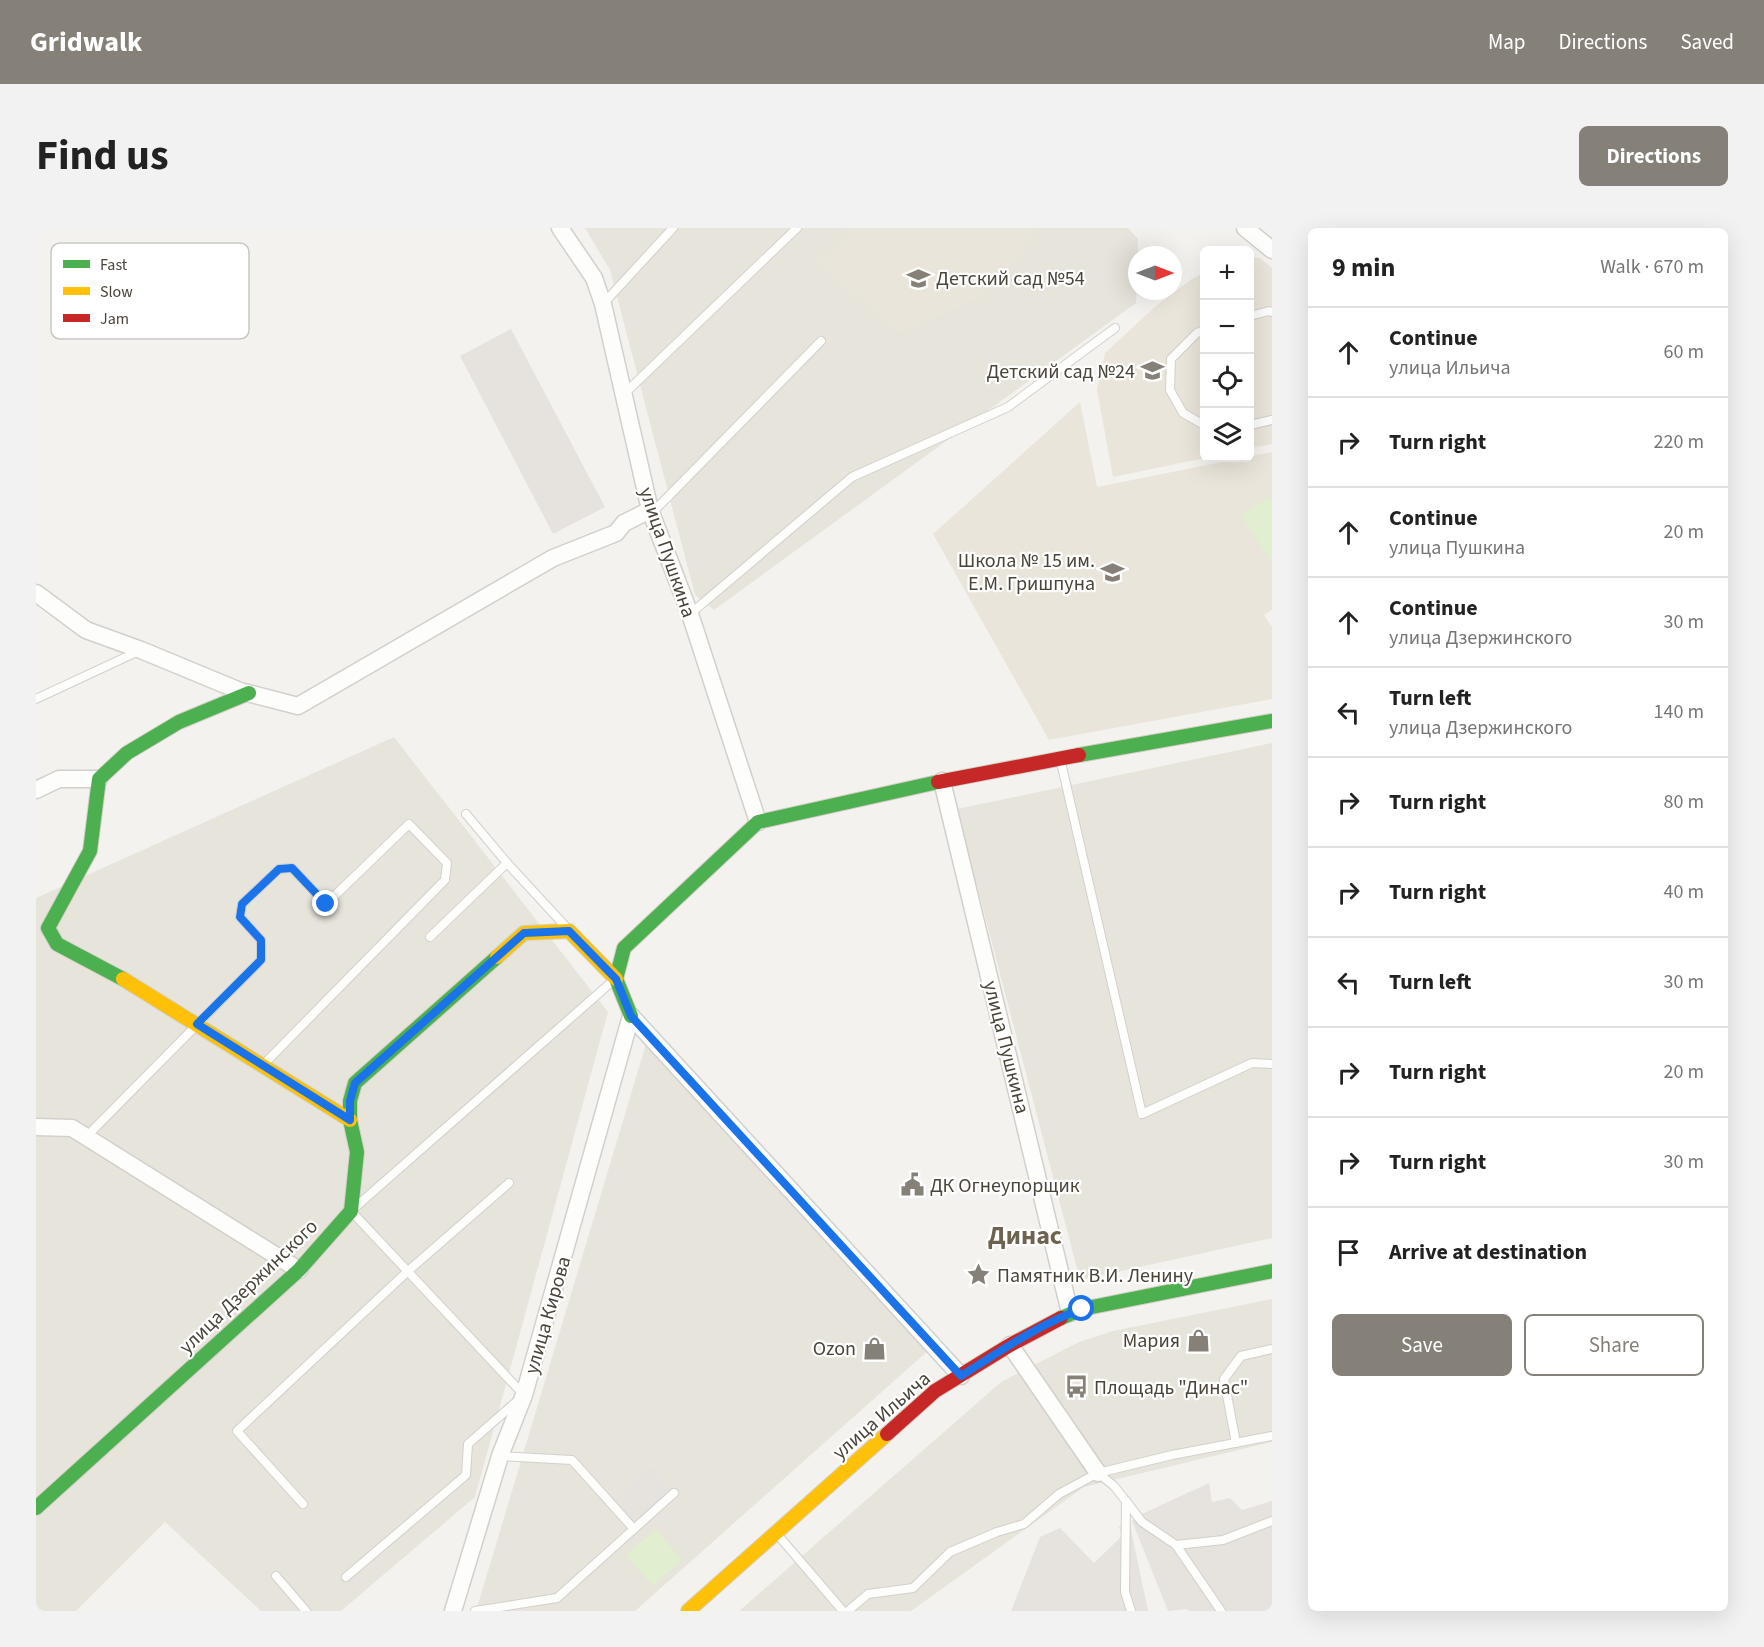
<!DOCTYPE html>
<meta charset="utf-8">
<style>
:root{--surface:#fff;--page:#f2f2f2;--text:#222;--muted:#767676;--line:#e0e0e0;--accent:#868178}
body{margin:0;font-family:"Source Sans 3",sans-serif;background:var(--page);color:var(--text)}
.controls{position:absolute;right:18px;top:18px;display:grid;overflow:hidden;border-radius:9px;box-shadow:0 6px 24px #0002}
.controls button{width:54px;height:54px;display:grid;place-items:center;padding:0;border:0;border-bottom:2px solid var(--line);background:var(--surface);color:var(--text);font:30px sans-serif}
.compass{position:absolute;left:1092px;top:18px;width:54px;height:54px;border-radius:50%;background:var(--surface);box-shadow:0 6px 24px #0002;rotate:90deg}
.stop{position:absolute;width:18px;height:18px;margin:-14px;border:4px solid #1a73e8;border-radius:50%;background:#fff}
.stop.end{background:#1a73e8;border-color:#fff;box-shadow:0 2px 6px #0008}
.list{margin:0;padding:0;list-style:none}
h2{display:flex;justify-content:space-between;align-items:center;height:78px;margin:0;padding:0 24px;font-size:26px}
h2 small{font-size:20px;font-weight:400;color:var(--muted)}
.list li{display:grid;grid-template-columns:39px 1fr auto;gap:18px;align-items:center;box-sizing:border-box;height:90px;padding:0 24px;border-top:2px solid var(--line)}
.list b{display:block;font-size:22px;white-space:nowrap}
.list p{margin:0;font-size:20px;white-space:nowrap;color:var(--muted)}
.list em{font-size:20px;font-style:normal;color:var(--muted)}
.actions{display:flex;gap:12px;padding:18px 24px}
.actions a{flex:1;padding:14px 0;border:2px solid var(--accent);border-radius:9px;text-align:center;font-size:21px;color:var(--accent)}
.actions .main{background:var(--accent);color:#fff}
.icon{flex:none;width:33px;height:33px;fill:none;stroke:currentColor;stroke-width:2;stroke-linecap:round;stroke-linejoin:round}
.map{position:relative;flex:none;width:1236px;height:1383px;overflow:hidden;border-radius:9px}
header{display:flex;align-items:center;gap:36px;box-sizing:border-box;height:84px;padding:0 30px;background:var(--accent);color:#fff}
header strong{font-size:28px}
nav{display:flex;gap:33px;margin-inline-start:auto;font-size:21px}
.intro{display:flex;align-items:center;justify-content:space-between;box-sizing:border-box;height:144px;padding:0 36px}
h1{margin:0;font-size:42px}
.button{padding:15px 27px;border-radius:9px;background:var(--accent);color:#fff;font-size:21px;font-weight:700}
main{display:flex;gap:36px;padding:0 36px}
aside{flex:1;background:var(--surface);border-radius:9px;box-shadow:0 6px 24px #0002}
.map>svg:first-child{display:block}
.residential{fill:#e7e4dc}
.industrial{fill:#e6e2de}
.education{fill:#eae5da}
.green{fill:#e1eecf}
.parking{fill:#e6e3df}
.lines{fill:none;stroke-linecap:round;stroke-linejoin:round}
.lane-casing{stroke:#d2d0cb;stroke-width:10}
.street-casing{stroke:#d2d0cb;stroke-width:19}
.fast-casing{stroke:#d3cfc5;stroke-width:16}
.slow-casing{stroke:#d3cfc5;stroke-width:16}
.jam-casing{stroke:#d3cfc5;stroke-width:16}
.lane{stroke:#fdfdfc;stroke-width:8}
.street{stroke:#fdfdfc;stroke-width:16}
.fast{stroke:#4caf50;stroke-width:14}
.slow{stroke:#ffc107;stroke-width:14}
.jam{stroke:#c62828;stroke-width:14}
.route{stroke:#1a73e8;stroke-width:8}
.labels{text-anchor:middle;stroke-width:4.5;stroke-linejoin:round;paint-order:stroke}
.poi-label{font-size:20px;fill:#4b4439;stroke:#fff;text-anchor:start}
.street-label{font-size:20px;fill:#4b4439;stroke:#fff}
.district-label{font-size:26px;font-weight:bold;fill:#6e6250;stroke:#fff}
.key{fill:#fff;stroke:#c9c7c4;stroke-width:1.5}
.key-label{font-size:16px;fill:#4b4439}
</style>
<header>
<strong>Gridwalk</strong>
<nav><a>Map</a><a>Directions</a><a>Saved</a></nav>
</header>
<div class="intro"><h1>Find us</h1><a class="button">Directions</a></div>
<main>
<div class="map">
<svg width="1236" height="1383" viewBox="0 0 1236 1383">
<rect width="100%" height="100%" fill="#f4f2ee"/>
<!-- residential -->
<g class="residential">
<path d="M549,0H1092L1102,11L1100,75L678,382L659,367L574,42Z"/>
<path d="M358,509L572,784L439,1269L305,1383H225L129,1294L40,1383H0V670Z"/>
<path d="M1236,515V1010L1044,1052L921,581Z"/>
<path d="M610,816L893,1122L599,1383H440Z"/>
<path d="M1236,1071V1214L1048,1259L875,1383H703L965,1154L1043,1114L1077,1103Z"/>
</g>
<!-- industrial -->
<g class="industrial">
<path d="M1173,1255L1176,1274L1194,1270L1206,1282L1236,1273V1383H1152L1151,1381L1132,1383L1096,1293L1106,1286Z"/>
<path d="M1094,1297L1112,1383H975L1004,1309L1024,1300L1058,1335L1088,1306L1082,1299Z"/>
</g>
<!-- education -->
<g class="education">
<path d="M802,0H1005L948,68L862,105L781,33L811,9Z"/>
<path d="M1214,29L1224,30L1236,40V216L1214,220Z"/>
<path d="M1168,45L1169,230L1077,249L1061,162L1069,125L1121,77L1156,51Z"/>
<path d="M1044,174L1061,259L1236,224V382L1228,387L1236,399V471L1013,512L897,306Z"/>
</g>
<!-- green -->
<g class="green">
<path d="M1236,267V335L1205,288Z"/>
<path d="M620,1301L646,1332L617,1358L590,1327Z"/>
</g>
<!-- parking -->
<g class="parking">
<path d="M475,101L569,279L517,306L424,128Z"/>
<path d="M614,1238L638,1265L598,1301L574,1275Z"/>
</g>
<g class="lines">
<defs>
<g id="lane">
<path d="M567,76L637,0"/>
<path d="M1214,88L1233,83L1236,84"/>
<path d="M1168,102L1161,105L1135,131L1134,162L1147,185L1168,197"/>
<path d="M588,166L761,0"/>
<path d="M1214,197L1236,192"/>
<path d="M615,286L785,113"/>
<path d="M654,386L816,249L972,179L1079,100"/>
<path d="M0,471L105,422"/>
<path d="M1024,530L1106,886L1216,835L1236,836"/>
<path d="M430,586L471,635"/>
<path d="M394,709L471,635L531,700"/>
<path d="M50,909L225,732V712L204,689L206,676L243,641L256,640L290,676L373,596L411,635L409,652L227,837"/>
<path d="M1200,1215L1188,1151L1205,1128L1236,1121"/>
<path d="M464,1228L536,1232L598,1301"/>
<path d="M1062,1245L1078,1258L1090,1273L1089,1364L1095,1383"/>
<path d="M1090,1273L1106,1294L1140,1317L1185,1383"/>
<path d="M267,1276L201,1203L372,1043L473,955"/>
<path d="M741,1306L807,1383"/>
<path d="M1140,1317L1187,1312L1236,1293"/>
<path d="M240,1348L270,1383"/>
<path d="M310,1349L430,1247L432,1216L488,1167L315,983L579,751"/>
<path d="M439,1383L521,1370L638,1265"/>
<path d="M812,1383L832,1366L877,1360L914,1324L961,1304L988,1296L1023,1266L1062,1245L1136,1227L1236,1208"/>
</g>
<g id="street">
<path d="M524,0L558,50L567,76L614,282L654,386L722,594"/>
<path d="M1209,0L1236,22"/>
<path d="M0,365L50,402L105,422L204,463L262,478L517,330L580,305L588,295L614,282"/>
<path d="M906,553L1034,1085"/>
<path d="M0,562L23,551H63"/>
<path d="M595,788L925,1148"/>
<path d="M0,899L36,900L263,1042"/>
<path d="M974,1117L1062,1245"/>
<path d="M417,1383L464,1228L488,1167L595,788"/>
</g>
<g id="fast">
<path d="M1043,527L1236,493"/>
<path d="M87,751L21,716L12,700L54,623L63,551L91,525L143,494L213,465"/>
<path d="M595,788L580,751L588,720L722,594L902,554"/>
<path d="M1025,1090L1046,1081L1236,1043"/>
<path d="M0,1280L263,1042L315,983L321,924L314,892V873L319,855L461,729"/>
</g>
<g id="slow">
<path d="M461,729L488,705L533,703L580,751"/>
<path d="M87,751L314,892"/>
<path d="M652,1383L851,1206"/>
</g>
<g id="jam">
<path d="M902,554L1043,527"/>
<path d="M851,1206L899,1163L974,1117L1025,1090"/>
</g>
</defs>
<!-- lane casing -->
<use href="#lane" class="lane-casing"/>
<!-- street casing -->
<use href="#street" class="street-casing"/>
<!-- fast casing -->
<use href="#fast" class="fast-casing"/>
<!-- slow casing -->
<use href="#slow" class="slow-casing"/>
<!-- jam casing -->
<use href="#jam" class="jam-casing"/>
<!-- lane -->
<use href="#lane" class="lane"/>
<!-- street -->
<use href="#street" class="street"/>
<!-- fast -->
<use href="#fast" class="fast"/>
<!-- slow -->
<use href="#slow" class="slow"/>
<!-- jam -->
<use href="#jam" class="jam"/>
</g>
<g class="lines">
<!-- route -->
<path class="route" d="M290,676L256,640L243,641L206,676L204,689L225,712V732L161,796L314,892V873L319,855L488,705L533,703L580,751L595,788L925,1148C963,1124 1003,1096 1046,1081"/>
</g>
<!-- icons -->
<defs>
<symbol id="school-bare" viewBox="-9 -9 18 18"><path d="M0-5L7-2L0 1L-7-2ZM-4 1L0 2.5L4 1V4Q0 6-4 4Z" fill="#868178" stroke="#fff" stroke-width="2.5" paint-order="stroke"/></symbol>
<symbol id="civic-bare" viewBox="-9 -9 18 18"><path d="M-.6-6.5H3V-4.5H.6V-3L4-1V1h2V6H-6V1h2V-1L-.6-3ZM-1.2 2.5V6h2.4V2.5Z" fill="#868178" stroke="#fff" stroke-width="2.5" paint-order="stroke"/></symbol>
<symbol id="sight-bare" viewBox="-9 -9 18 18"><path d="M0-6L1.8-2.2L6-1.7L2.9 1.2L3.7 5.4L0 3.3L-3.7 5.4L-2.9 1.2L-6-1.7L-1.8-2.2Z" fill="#868178" stroke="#fff" stroke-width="2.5" paint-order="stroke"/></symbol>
<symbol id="shop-bare" viewBox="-9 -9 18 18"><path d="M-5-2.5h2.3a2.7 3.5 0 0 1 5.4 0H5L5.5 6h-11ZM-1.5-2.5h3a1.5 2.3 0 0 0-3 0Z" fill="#868178" stroke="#fff" stroke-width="2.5" paint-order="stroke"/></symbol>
<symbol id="bus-bare" viewBox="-9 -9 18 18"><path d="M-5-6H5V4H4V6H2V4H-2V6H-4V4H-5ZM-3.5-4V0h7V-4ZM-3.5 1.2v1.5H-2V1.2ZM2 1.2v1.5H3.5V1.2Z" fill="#868178" stroke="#fff" stroke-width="2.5" paint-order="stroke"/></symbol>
</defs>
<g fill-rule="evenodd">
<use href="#school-bare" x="866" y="34" width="33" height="33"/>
<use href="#school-bare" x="1100" y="126" width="33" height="33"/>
<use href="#school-bare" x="1060" y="328" width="33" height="33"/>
<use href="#civic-bare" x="860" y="940" width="33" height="33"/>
<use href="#sight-bare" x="926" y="1030" width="33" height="33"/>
<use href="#shop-bare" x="1146" y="1096" width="33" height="33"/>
<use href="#shop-bare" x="822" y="1104" width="33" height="33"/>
<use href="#bus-bare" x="1024" y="1142" width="33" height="33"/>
</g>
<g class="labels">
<!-- poi labels -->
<g class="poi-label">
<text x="900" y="57">Детский сад №54</text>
<text x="1099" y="150" text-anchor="end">Детский сад №24</text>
<text x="1059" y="339" text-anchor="end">Школа № 15 им.<tspan x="1059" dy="23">Е.М. Гришпуна</tspan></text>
<text x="894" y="964">ДК Огнеупорщик</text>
<text x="961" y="1054">Памятник В.И. Ленину</text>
<text x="1144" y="1119" text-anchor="end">Мария</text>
<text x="820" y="1127" text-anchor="end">Ozon</text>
<text x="1058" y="1166">Площадь "Динас"</text>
</g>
<!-- street labels -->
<g class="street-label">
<text transform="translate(632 324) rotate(71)" y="7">улица Пушкина</text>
<text transform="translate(971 819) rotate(76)" y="7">улица Пушкина</text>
<text transform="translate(212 1058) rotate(-44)" y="7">улица Дзержинского</text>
<text transform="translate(511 1087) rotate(-74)" y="7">улица Кирова</text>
<text transform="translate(845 1187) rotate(-41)" y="7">улица Ильича</text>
</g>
<!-- district labels -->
<g class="district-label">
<text x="989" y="1016">Динас</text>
</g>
</g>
<!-- legend -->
<rect x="15" y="15" width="198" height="96" rx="9" class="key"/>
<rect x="27" y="32" width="27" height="8" fill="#4caf50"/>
<rect x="27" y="59" width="27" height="8" fill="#ffc107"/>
<rect x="27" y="86" width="27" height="8" fill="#c62828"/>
<g class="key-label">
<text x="64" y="42">Fast</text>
<text x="64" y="69">Slow</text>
<text x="64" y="96">Jam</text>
</g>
</svg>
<div class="controls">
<button>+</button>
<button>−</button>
<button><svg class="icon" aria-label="locate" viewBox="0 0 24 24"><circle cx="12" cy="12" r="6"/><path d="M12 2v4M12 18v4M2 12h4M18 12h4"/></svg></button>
<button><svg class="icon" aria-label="layers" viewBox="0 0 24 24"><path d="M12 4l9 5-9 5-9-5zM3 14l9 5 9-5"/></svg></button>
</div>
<svg class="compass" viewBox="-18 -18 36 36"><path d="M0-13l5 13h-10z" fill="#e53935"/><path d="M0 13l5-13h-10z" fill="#767676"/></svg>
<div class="stop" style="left:1046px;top:1081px"></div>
<div class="stop end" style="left:290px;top:676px"></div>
</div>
<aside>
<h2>9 min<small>Walk · 670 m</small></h2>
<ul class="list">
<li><svg class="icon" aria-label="ahead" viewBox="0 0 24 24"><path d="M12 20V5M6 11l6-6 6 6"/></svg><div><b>Continue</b><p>улица Ильича</p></div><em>60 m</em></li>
<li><svg class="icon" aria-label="right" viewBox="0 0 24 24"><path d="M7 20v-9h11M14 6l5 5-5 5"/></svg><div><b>Turn right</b></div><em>220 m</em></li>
<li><svg class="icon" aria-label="ahead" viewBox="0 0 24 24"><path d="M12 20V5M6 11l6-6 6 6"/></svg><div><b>Continue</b><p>улица Пушкина</p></div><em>20 m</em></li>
<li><svg class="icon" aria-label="ahead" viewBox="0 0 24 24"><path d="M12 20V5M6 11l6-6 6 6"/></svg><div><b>Continue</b><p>улица Дзержинского</p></div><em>30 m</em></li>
<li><svg class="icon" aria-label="left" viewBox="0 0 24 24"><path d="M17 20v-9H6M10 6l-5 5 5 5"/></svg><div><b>Turn left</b><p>улица Дзержинского</p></div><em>140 m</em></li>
<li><svg class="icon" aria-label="right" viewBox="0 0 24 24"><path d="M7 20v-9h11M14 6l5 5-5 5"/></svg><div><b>Turn right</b></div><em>80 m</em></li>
<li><svg class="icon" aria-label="right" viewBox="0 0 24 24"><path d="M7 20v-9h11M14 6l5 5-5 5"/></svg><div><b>Turn right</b></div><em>40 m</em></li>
<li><svg class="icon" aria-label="left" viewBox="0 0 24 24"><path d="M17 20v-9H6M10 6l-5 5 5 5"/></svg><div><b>Turn left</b></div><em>30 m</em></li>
<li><svg class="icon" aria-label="right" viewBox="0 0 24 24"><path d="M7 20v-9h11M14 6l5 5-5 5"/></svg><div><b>Turn right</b></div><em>20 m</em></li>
<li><svg class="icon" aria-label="right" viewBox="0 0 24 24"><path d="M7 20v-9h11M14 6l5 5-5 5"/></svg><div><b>Turn right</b></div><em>30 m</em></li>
<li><svg class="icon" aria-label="arrive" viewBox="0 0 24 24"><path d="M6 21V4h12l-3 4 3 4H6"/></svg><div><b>Arrive at destination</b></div></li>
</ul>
<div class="actions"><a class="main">Save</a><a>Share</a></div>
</aside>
</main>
